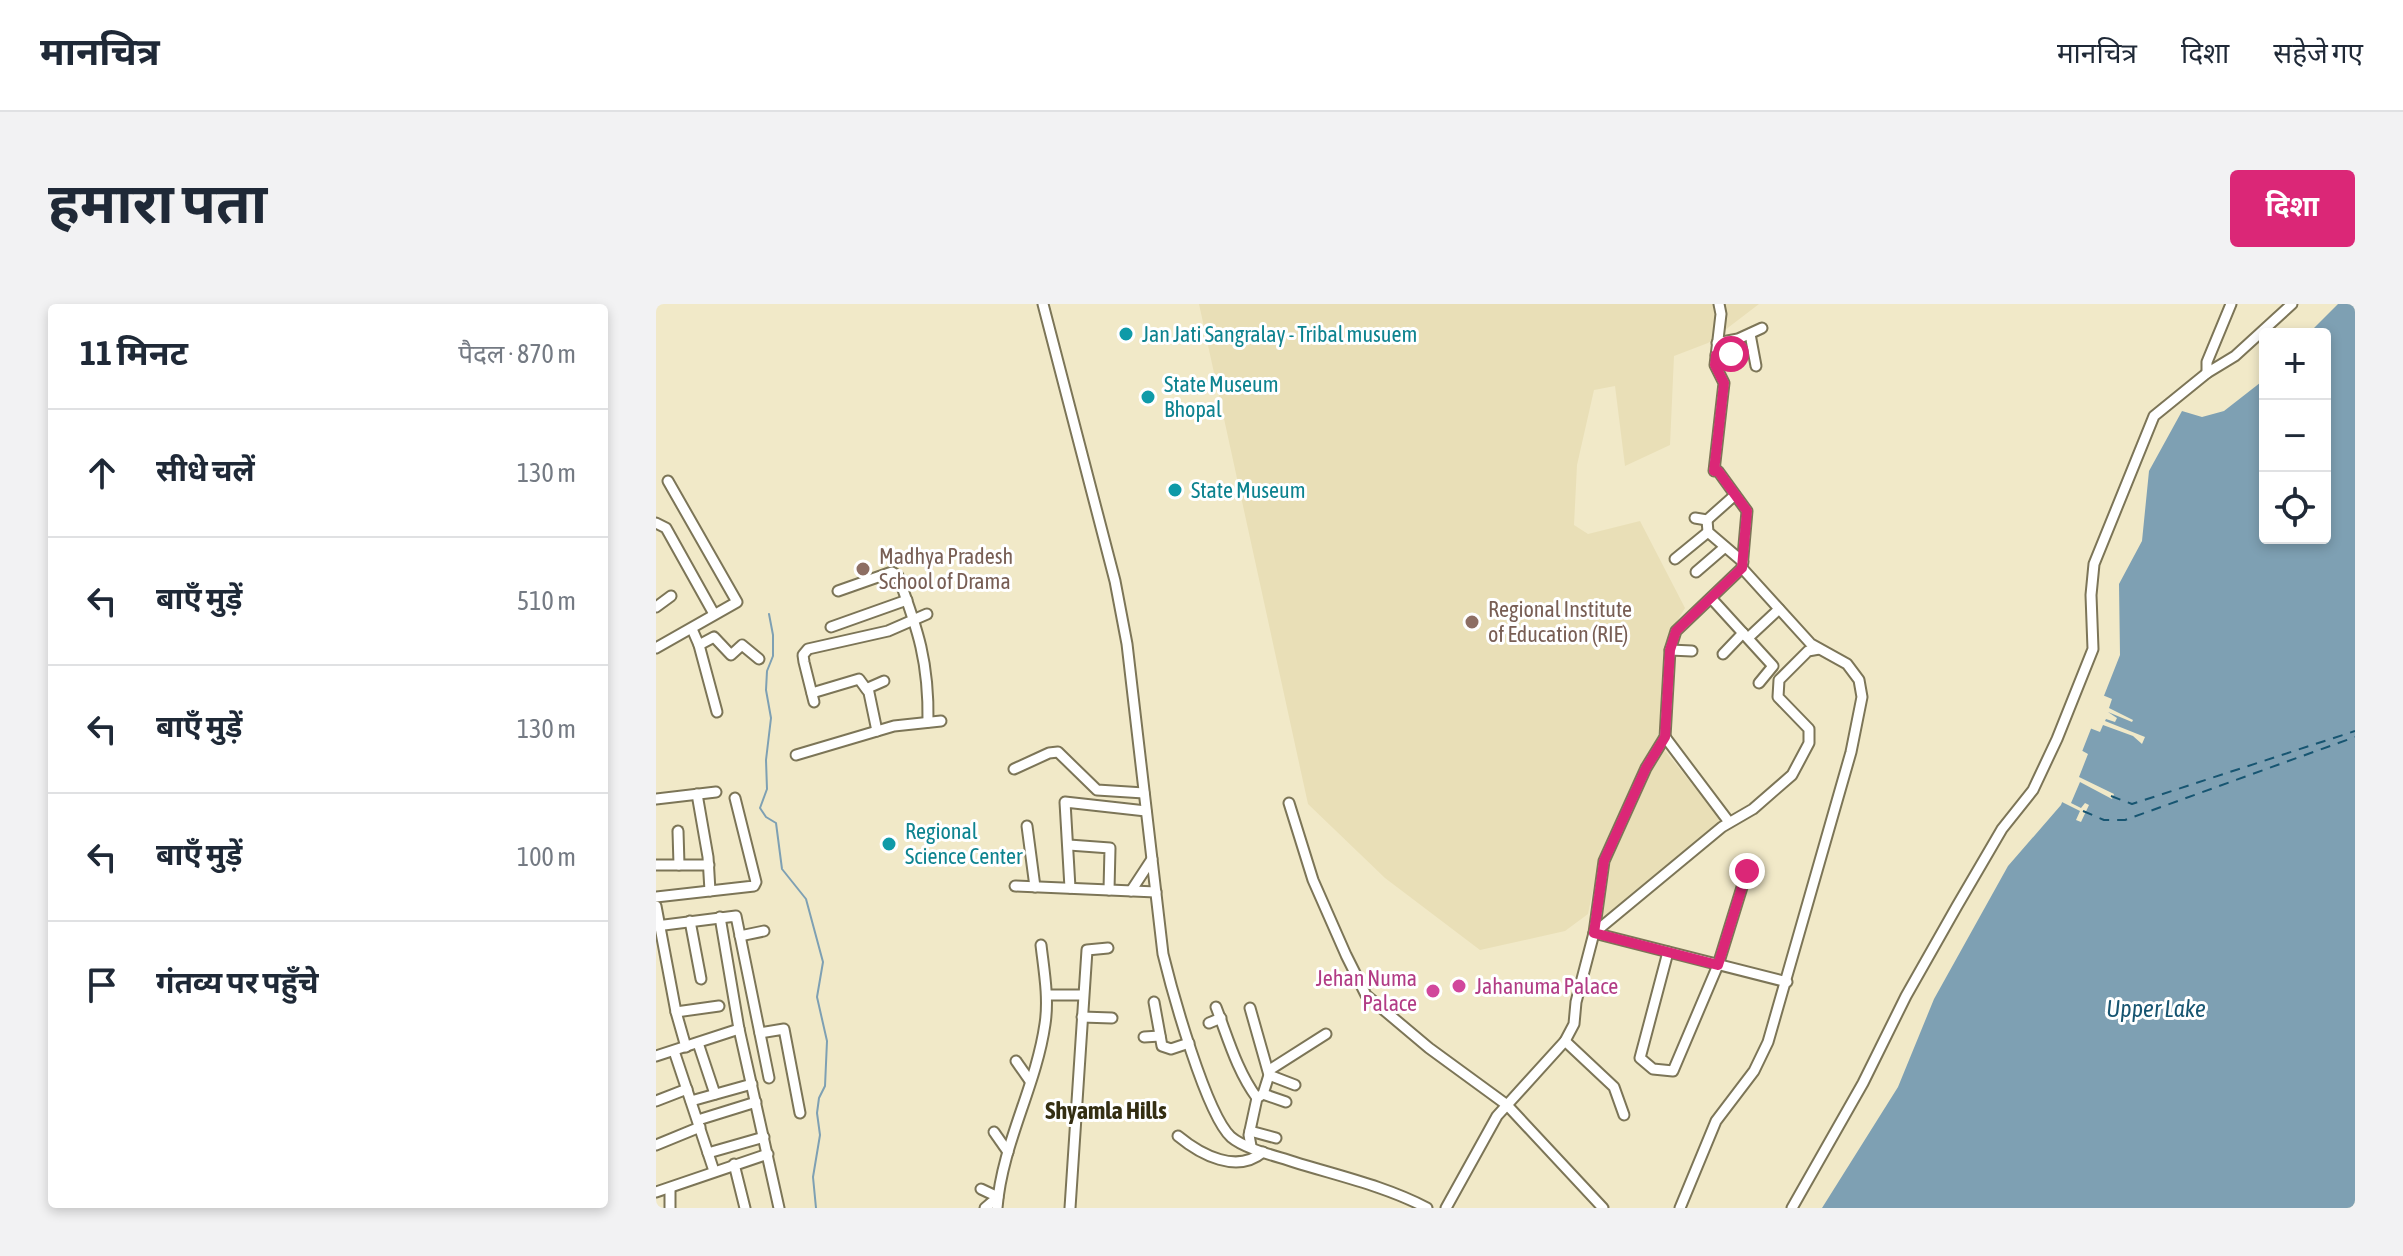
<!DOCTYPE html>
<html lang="hi">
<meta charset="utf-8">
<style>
:root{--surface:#fff;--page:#f2f2f3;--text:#1f2937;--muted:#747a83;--line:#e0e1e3;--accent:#db2777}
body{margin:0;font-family:"Asap Condensed","Noto Sans Devanagari",sans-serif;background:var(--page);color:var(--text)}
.controls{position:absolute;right:24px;top:24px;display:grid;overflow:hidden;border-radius:8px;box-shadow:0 4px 12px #0003}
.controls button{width:72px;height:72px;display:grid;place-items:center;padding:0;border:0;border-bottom:2px solid var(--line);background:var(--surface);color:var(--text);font:40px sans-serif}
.stop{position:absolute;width:24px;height:24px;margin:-18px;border:6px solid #db2777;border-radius:50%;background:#fff}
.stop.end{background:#db2777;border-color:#fff;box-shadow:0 2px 8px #0008}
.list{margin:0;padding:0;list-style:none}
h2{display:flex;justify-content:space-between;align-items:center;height:104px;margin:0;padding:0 32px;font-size:34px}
h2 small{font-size:26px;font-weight:400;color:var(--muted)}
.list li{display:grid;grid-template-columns:52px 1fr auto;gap:24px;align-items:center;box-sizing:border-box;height:128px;padding:0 32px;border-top:2px solid var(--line)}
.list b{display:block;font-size:30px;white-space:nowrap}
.list em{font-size:26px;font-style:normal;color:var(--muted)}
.icon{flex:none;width:44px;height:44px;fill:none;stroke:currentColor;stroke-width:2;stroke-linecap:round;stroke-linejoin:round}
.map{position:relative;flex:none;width:1699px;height:904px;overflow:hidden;border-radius:8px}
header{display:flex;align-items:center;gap:48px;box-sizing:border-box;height:112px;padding:0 40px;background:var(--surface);border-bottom:2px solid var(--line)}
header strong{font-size:38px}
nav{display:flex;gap:44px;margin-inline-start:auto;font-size:28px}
.intro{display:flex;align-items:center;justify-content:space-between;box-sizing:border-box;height:192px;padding:0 48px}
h1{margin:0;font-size:56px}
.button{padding:20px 36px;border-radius:8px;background:var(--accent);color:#fff;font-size:28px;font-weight:700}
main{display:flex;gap:48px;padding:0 48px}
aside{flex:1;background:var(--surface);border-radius:8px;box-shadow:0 4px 12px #0003}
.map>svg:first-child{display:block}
.built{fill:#e9dfb7}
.water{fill:#7ea0b3}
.pier{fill:#f1e9c8}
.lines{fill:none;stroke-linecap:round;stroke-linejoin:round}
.stream{stroke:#7ea0b3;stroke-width:2}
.ferry{stroke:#175571;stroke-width:2;stroke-dasharray:10 8;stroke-linecap:butt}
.minor-casing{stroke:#7c7557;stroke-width:13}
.minor{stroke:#fff;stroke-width:9}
.route{stroke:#db2777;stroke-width:10}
.culture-dot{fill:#0f9aa8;stroke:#fff;stroke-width:3}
.education-dot{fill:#8d6e63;stroke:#fff;stroke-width:3}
.hotel-dot{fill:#d1479c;stroke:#fff;stroke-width:3}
.labels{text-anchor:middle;stroke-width:6;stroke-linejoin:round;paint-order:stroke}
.culture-label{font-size:22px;fill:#0d838f;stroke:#fff;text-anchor:start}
.education-label{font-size:22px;fill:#785e54;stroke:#fff;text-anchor:start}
.hotel-label{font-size:22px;fill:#b23c85;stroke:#fff;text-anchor:end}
.water-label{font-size:24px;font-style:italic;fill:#175571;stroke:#fff}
.neighbourhood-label{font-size:24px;font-weight:bold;fill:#342e12;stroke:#fff}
</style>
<header>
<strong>मानचित्र</strong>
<nav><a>मानचित्र</a><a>दिशा</a><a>सहेजे गए</a></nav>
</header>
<div class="intro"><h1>हमारा पता</h1><a class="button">दिशा</a></div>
<main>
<aside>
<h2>11 मिनट<small>पैदल · 870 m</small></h2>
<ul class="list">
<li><svg class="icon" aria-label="ahead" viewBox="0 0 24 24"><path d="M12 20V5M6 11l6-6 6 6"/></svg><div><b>सीधे चलें</b></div><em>130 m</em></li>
<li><svg class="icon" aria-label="left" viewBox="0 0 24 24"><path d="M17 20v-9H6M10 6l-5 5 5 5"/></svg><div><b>बाएँ मुड़ें</b></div><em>510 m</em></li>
<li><svg class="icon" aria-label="left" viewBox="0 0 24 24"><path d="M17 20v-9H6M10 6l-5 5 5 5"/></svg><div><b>बाएँ मुड़ें</b></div><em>130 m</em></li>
<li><svg class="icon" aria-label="left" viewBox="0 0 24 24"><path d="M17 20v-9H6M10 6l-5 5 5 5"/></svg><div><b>बाएँ मुड़ें</b></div><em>100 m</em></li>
<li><svg class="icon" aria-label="arrive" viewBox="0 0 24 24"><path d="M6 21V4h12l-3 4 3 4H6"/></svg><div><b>गंतव्य पर पहुँचे</b></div></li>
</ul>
</aside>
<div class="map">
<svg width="1699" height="904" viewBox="0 0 1699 904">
<rect width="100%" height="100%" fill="#f1e9c8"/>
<!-- built -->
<g class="built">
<path d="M543,0H1103L1052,39L1018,52L1014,141L969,162L959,82L938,86L921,161L918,221L932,230L984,217L1029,304L1012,332L1002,432L957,525L942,561L932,610L909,627L824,646L729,574L652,500Z"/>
<path d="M1009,447L1067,518L944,618L954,555L1004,449Z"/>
</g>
<!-- water -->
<path class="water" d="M1682,0H1699V904H1166L1242,783L1278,695L1352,562L1405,501L1464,351L1463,280L1486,237L1493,167L1526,107L1546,113L1568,107L1609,75V234H1669V30H1652Z"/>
<!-- pier -->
<g class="pier">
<path d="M1444,390L1456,395L1453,404L1477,416L1476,418L1452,408L1461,414L1459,418L1450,415L1449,417L1489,433L1486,440L1477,432L1447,421L1444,428L1431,423Z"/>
<path d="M1423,445L1432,450L1423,473L1458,490L1456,495L1424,478L1415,499L1425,504L1429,499L1433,501L1425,518L1420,516L1424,507L1402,496Z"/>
</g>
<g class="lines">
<!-- stream -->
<path class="stream" d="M113,310L117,331V352L111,367L110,386L115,414L110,456L111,485L104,504L110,513L120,519L126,565L150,595L167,658L161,693L171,737L169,782L163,794L161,809L164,831L157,873L160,904"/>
<!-- ferry -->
<g class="ferry">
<path d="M1455,492L1476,500L1699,427"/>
<path d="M1427,507L1448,516H1469L1699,433"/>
</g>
<defs>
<g id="minor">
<path d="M387,0L459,277L471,340L507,650C516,687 550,810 575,833C589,845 620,852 638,858C683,872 729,882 771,904"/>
<path d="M1094,30L1100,62"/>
<path d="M1061,39L1082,35L1106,24"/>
<path d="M1060,51L1075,50"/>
<path d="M1551,69V58L1575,0"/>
<path d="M1039,214L1051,216L1079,191"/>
<path d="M1051,216L1052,228L1087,258"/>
<path d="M0,219L10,224L58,310"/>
<path d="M1019,255L1052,228"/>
<path d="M1040,268L1069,243"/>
<path d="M182,287L236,268L242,272C262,326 273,358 272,418"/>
<path d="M1055,294L1117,362L1103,379"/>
<path d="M0,303L15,292"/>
<path d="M175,323L251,296"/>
<path d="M36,325L43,341L61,408"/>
<path d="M1092,334L1123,305"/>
<path d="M43,341L58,333L75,351L86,341L103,355"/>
<path d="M0,344L81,298L12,177"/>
<path d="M1014,346L1036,347"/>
<path d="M1067,350L1087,329"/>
<path d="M156,389L203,375L211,386"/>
<path d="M158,398L148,358L147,351L152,345L232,327L271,310"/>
<path d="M221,427L212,384L228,377"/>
<path d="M1009,433L1073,518"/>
<path d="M140,451L238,422L285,417"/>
<path d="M358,465L393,449L402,448L441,486L488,489"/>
<path d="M41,490L52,553L54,587"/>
<path d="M0,495L60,488"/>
<path d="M633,499L657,576L690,651L710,691L773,744L851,801L947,904"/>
<path d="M371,522L379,583"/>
<path d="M22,527L23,561"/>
<path d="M413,541L454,544L453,586"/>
<path d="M0,561H53"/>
<path d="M359,582L500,588"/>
<path d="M414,584L409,498L490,507"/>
<path d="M475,587L496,555"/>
<path d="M0,593L98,582L100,578L79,494"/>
<path d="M0,602L20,708L30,743"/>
<path d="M64,613L83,725L123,904"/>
<path d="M34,617L45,675"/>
<path d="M0,622L80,612L113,774"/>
<path d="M938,629L1066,523L1097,505L1136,471L1153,439V425L1122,393L1123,376L1152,347L1163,345"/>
<path d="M938,629L1131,678"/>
<path d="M84,632L108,627"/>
<path d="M1012,648L984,754L997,765L1017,767L1062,661L1091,567"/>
<path d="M391,691H427"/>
<path d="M498,698L506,742L515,745L533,739"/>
<path d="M560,703C572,734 581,767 601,794"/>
<path d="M594,704L613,771L607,790L601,794L593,831L595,842"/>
<path d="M20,708L63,702"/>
<path d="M426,713L456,714"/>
<path d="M553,719L565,714"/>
<path d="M104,729L128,725L144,809"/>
<path d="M488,733L504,732"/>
<path d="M909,737L958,783L968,811"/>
<path d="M42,739L59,790"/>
<path d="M18,747L58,867"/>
<path d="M0,752L83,725"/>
<path d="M360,757L374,777"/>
<path d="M639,781L613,771L615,765L670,730"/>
<path d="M607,790L630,798"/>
<path d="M0,797L31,785"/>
<path d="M35,797L96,780"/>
<path d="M42,816L100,798"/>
<path d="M594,827L620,834"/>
<path d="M338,828L352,848"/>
<path d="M522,832C545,851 581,870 607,848"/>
<path d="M0,841L44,823"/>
<path d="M52,849L108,833"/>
<path d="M78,860L89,904"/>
<path d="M14,885V904"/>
<path d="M325,885L342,893L329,904"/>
<path d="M0,888L112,850"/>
<path d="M341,904C346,840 380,783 389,720C393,694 388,667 385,641"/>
<path d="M414,904L431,646L452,644"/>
<path d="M790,904L841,812L909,737L918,720L920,698L938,629L948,557L990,464L1009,433L1014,346L1020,327L1086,264L1091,207L1062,167H1058L1068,79L1059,61L1065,10L1063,0"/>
<path d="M1024,904L1060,817L1098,767L1112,738L1195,448L1206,393L1203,376L1191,360L1155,340L1086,264"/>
<path d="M1136,904L1207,779L1250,692L1301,602L1346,525L1377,486L1401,435L1437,345L1435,291L1438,260L1498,112L1551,69L1579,52L1636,0"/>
</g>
</defs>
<!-- minor casing -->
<use href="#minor" class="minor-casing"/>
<!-- minor -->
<use href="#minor" class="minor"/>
</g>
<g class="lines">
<!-- route -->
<path class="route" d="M1075,50L1060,51L1059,61L1068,79L1058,167H1062L1091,207L1086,264L1020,327L1014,346L1009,433L990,464L948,557L938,629L1062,661L1091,567"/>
</g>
<!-- markers -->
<g class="culture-dot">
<circle cx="470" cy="30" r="8"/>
<circle cx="492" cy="93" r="8"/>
<circle cx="519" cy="186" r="8"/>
<circle cx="233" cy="540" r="8"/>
</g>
<g class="education-dot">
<circle cx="207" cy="265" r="8"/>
<circle cx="816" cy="318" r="8"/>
</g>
<g class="hotel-dot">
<circle cx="803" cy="682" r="8"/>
<circle cx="777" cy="687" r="8"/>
</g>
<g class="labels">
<!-- culture labels -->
<g class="culture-label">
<text x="486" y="38">Jan Jati Sangralay - Tribal musuem</text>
<text x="508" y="88">State Museum<tspan x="508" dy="25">Bhopal</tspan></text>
<text x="535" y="194">State Museum</text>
<text x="249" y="535">Regional<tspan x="249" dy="25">Science Center</tspan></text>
</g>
<!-- education labels -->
<g class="education-label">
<text x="223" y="260">Madhya Pradesh<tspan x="223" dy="25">School of Drama</tspan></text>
<text x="832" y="313">Regional Institute<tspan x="832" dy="25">of Education (RIE)</tspan></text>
</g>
<!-- hotel labels -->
<g class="hotel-label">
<text x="761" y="682">Jehan Numa<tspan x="761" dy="25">Palace</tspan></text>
<text x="819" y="690" text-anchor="start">Jahanuma Palace</text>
</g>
<!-- water labels -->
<g class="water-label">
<text x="1500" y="713">Upper Lake</text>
</g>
<!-- neighbourhood labels -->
<g class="neighbourhood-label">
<text x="450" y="815">Shyamla Hills</text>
</g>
</g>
</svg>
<div class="controls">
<button>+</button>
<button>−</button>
<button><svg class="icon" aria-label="locate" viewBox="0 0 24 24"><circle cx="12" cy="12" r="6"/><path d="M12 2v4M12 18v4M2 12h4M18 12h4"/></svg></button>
</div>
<div class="stop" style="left:1075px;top:50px"></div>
<div class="stop end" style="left:1091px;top:567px"></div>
</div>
</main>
